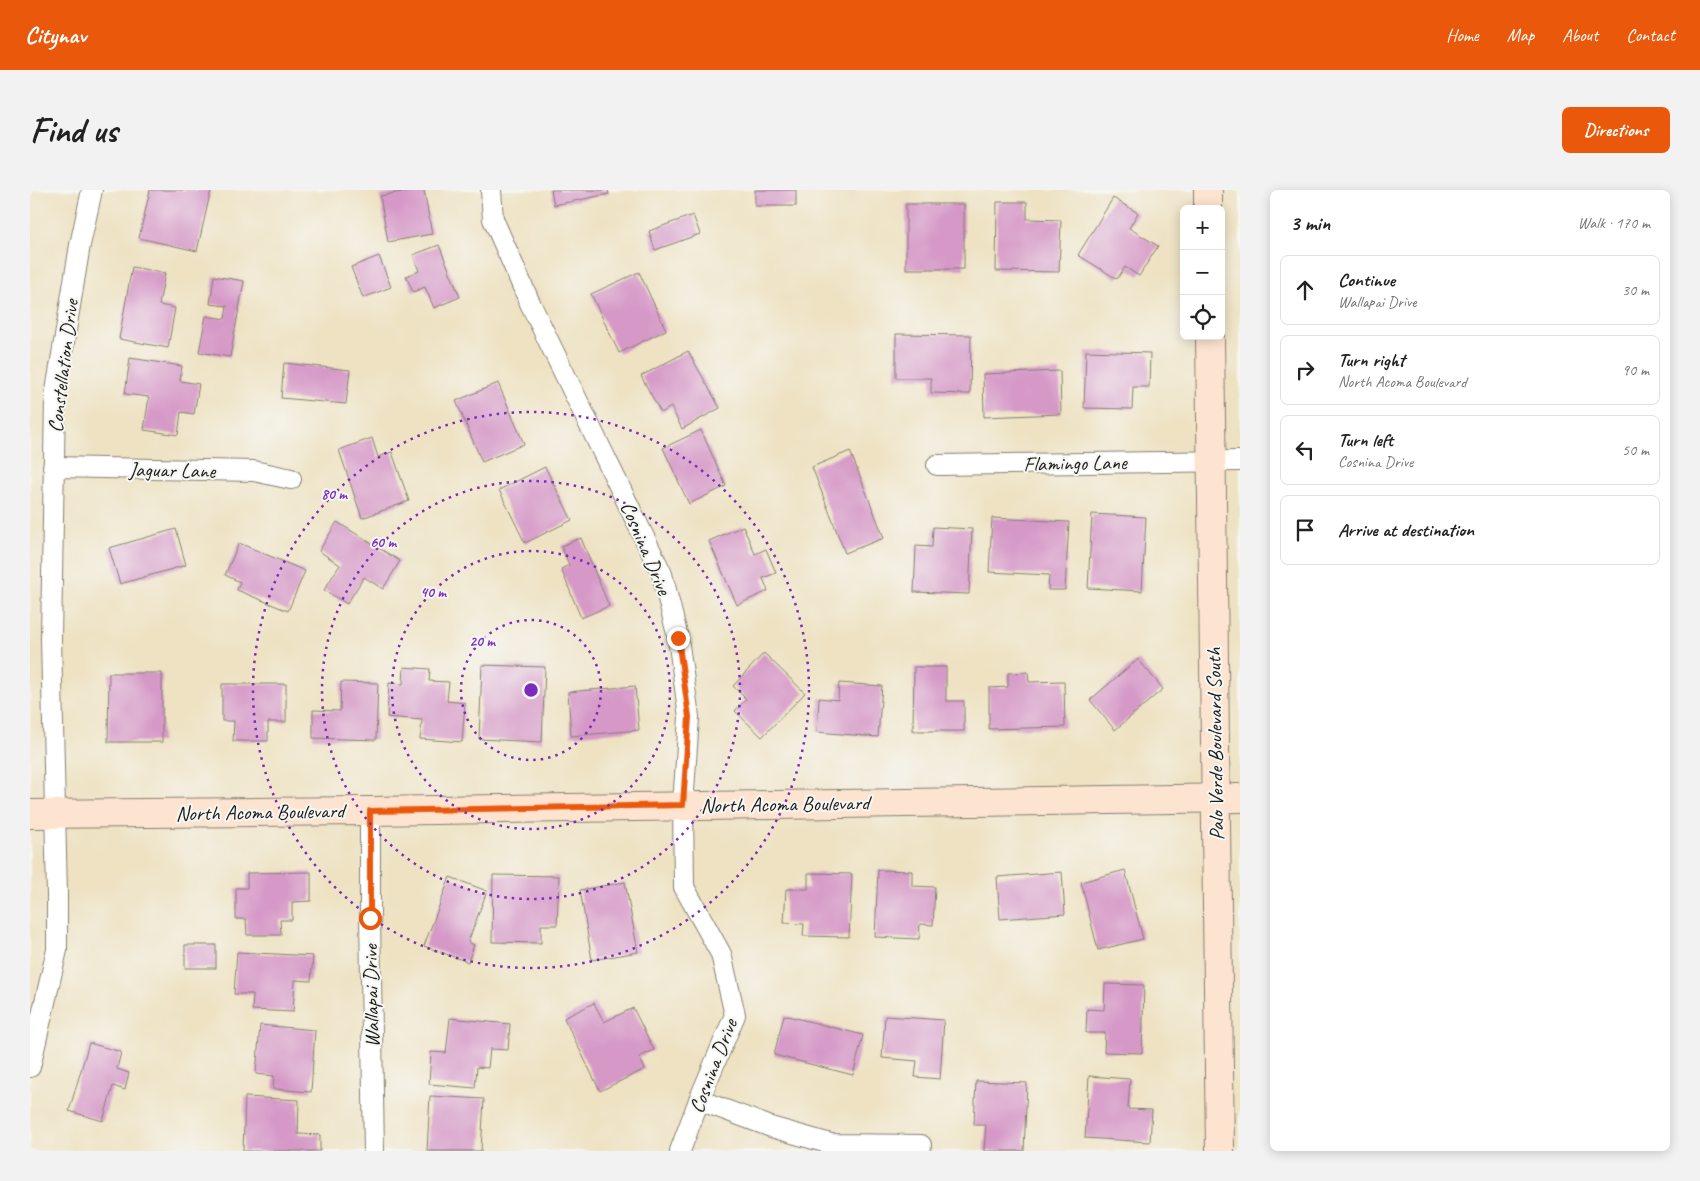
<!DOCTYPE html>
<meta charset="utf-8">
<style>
:root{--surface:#fff;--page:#f2f2f2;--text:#222;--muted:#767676;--line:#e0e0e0;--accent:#ea580c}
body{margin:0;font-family:Caveat,sans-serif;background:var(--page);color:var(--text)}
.controls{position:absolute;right:15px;top:15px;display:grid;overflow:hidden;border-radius:8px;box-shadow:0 2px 12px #0003}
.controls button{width:45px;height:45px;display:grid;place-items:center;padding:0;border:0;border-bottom:1px solid var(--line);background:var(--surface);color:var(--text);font:25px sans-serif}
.stop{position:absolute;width:15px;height:15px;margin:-11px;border:4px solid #ea580c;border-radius:50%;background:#fff}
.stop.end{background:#ea580c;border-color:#fff;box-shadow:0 1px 5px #0008}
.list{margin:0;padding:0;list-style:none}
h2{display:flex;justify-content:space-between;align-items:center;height:65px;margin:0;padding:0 20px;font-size:21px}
h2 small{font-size:16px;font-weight:400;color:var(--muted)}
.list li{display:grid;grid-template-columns:32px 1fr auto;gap:15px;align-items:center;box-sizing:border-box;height:70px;margin:0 10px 10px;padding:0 10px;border:1px solid var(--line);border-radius:8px}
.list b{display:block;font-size:19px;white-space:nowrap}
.list p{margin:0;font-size:16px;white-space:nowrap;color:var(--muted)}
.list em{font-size:16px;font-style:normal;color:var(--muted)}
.icon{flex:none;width:28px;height:28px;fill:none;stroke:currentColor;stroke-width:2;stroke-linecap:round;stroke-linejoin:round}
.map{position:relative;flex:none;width:1210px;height:961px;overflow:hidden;border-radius:8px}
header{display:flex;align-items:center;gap:30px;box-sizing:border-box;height:70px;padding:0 25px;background:var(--accent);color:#fff}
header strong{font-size:24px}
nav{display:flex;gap:28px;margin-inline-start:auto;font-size:18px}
.intro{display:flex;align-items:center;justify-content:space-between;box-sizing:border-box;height:120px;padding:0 30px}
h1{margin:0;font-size:35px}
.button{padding:12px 22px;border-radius:8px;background:var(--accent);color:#fff;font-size:18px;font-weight:700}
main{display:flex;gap:30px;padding:0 30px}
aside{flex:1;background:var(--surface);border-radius:8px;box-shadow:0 2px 12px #0003}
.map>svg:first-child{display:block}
.building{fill:#d699c7}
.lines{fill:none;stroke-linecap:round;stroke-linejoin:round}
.minor-casing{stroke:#857f70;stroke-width:22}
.secondary-casing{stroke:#857f70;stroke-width:30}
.minor{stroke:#fff;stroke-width:20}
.secondary{stroke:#fde4d0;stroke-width:28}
.route{stroke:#ea580c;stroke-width:6}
.ring{fill:none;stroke:#7b2cbf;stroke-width:2.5;stroke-dasharray:2.5 5}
.labels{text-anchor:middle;stroke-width:4;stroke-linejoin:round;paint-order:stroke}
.street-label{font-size:21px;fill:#1c1c1c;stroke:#f6f6f2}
.centre{fill:#7b2cbf;stroke:#f6f6f2;stroke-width:2.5}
.ring-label{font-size:15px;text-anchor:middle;font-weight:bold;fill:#7b2cbf;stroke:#f6f6f2;stroke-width:4;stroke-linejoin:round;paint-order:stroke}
</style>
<header>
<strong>Citynav</strong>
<nav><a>Home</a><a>Map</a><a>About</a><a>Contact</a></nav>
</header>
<div class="intro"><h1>Find us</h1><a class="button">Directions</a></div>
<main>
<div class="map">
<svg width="1210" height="961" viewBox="0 0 1210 961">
<rect width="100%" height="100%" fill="#f6f6f2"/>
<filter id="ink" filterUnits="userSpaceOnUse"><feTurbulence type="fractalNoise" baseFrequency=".02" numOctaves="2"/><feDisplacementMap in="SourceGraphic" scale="10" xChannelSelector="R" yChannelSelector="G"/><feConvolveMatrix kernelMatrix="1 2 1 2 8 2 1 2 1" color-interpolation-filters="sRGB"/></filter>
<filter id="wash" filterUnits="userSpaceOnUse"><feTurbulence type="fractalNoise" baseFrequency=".0096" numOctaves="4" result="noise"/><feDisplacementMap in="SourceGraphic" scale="20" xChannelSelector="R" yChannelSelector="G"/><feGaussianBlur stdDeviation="1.12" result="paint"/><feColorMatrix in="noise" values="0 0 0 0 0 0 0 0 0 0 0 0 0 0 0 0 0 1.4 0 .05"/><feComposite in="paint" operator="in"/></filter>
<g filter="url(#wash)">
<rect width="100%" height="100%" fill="#eee2c3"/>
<g id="blocks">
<!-- building -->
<g class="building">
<path d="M120,0H181L167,61L109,48Z"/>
<path d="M382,0H394L402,44L358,52L350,6Z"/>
<path d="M521,0H578L579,4L524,15Z"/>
<rect x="725" y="0" width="41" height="16"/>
<path d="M1083,8L1108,23L1099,38L1128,56L1109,86L1095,77L1087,89L1048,65Z"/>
<path d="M967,12H997V29L1031,30L1029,82L966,81Z"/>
<rect x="876" y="14" width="58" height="65"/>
<path d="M663,25L670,44L625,60L619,41Z"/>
<path d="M409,55L430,107L404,118L395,97L383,102L376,86L389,81L383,65Z"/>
<path d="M349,66L361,97L333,108L321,77Z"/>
<path d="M102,77L135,83L129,115L145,118L138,158L89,149Z"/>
<path d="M609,82L636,140L589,163L561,104Z"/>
<path d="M184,86L214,91L200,167L169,162L176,126L195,129L197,116L180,114Z"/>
<path d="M866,144L941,145L940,204L901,203V188H866Z"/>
<path d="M658,161L690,218L652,239L641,217L631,223L611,186Z"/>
<path d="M1056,161L1120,163L1119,197H1103L1102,219L1054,218Z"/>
<path d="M100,168L152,176L150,191L169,194L164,224L151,222L148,245L114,240L119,207L95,204Z"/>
<path d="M254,173L320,180L316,214L251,208Z"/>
<path d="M1030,181L1031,224L954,227L953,184Z"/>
<path d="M468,193L494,254L452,272L426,211Z"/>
<path d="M671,240L696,296L659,314L633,258Z"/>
<path d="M342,248L348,267L362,262L379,311L332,328L309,260Z"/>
<path d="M820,261L854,348L815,363L782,277Z"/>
<path d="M515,277L542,330L495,353L469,300Z"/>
<path d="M1062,324L1116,327L1112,401L1058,398Z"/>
<path d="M962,328L1039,332L1035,400H1018L1019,385L959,382Z"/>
<path d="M307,332L370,371L353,399L334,387L317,414L294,400L310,375L289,361Z"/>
<path d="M713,336L725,364L736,359L746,383L733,388L738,401L707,415L679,351Z"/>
<path d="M903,337L942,339L939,404L884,402L886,356L902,357Z"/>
<path d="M146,339L156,375L90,394L79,358Z"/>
<path d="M551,348L579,416L551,428L531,379L539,375L531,356Z"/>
<path d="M209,353L275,381L258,421L207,400L210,392L195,385Z"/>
<path d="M734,463L775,503L732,547L705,521L716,509L703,496Z"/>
<path d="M1108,469L1133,499L1085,540L1060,510Z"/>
<path d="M452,475L515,477L512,552L449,549Z"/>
<path d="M374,477L400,479L399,491L419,492L417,511L435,513L432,552L390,549L392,530L357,527L359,493L373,494Z"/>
<path d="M884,477H916V511H934V541H883Z"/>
<path d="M998,482L999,492L1034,491L1035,537L959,539V498L978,497V483Z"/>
<path d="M79,483H132V552H78Z"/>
<path d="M311,492L348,493L346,550L283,548V520L310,521Z"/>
<path d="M809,493L852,496L848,547L787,542L789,508L808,510Z"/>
<path d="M192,494H256V532H238V551H203L204,531H192Z"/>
<path d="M605,496L609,540L541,546L538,502Z"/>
<path d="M848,680L882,681V696L905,697L903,735L890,734L889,749L845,747Z"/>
<path d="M1095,680L1113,749L1068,760L1051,692Z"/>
<path d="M281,682V711L262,712V730H250L251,745H217L216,729H206V698H217V683Z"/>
<path d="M1032,682L1035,724L970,729L967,687Z"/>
<path d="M778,683L822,684L819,747L773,746L774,734L754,733L756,699H778Z"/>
<path d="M463,685L529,686L527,735H511V753L462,752Z"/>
<path d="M420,687L457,701L438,752L444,755L438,772L394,756Z"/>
<path d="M595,692L608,762L562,770L550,700Z"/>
<rect x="155" y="755" width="31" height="23"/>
<path d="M207,762L283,766L281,791L265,790L263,822L222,820L223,804H204Z"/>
<path d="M1075,794L1114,795L1112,863L1074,862L1075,843H1056L1057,819L1074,820Z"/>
<path d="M564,813L574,832L603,818L624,860L609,867L615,879L570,901L534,828Z"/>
<path d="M754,825L833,845L823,885L744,865Z"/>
<path d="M855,826L914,830L910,889L885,887L887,871L852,868Z"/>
<path d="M420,828L480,834L478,860L460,859L458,878L447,877L445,898L399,894L401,862L416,863Z"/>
<path d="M230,835L285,840L281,902L243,899L244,886L226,884Z"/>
<path d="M59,853L91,862L87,879L99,883L95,900L83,896L73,931L39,921Z"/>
<path d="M1059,886L1100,889L1098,919L1122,920L1120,952L1055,948Z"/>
<path d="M946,891L997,893L994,961H954L956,935H944Z"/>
<path d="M400,906L454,909L451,961H397Z"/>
<path d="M215,907L269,910L268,944L290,945V961H213Z"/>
</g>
</g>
</g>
<g filter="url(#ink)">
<use href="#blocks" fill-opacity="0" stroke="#857f70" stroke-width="1"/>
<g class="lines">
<defs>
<g id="minor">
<path d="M461,0L463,29L500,113L632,384L648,448L659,527L653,615L654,697L691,764L705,825L669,910L650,961"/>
<path d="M907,275L1210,271"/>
<path d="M23,277L224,281L261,289"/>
<path d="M340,621V728L344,961"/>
<path d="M0,877L27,760V704L21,449L25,207L50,55L62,0"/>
<path d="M669,910L741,937L801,954L891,955"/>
</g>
<g id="secondary">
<path d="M1178,0V19"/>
<path d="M1180,146L1190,961"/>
<path d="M0,624L340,621L1210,608"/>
</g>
</defs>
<!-- minor casing -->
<use href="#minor" class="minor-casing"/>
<!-- secondary casing -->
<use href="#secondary" class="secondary-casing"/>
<!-- minor -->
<use href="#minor" class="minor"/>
<!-- secondary -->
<use href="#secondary" class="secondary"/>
</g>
</g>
<g class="lines" filter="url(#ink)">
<!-- route -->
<path class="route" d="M340,728V621L653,615L659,527L648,448"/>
</g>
<!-- distance rings -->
<g class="ring">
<circle cx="501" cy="500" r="70"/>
<circle cx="501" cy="500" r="139"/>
<circle cx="501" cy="500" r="209"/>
<circle cx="501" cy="500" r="278"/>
</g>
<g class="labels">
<!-- street labels -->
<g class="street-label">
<text transform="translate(33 176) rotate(-83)" y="7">Constellation Drive</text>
<text transform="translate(1045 273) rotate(-1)" y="7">Flamingo Lane</text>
<text transform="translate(142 280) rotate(1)" y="7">Jaguar Lane</text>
<text transform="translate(616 358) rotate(67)" y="7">Cosnina Drive</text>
<text transform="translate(1185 554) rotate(-91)" y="7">Palo Verde Boulevard South</text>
<text transform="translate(755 614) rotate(-1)" y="7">North Acoma Boulevard</text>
<text transform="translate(230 622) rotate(-1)" y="7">North Acoma Boulevard</text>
<text transform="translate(341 806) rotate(-91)" y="7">Wallapai Drive</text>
<text transform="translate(683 876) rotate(-69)" y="7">Cosnina Drive</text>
</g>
</g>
<circle cx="501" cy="500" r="8" class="centre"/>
<g class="ring-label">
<text x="304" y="309">80 m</text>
<text x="353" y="357">60 m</text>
<text x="403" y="407">40 m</text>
<text x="452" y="456">20 m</text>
</g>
</svg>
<div class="controls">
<button>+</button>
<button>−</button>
<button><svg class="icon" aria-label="locate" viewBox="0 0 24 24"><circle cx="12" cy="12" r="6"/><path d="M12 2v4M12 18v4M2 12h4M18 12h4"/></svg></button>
</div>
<div class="stop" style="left:340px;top:728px"></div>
<div class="stop end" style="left:648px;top:448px"></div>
</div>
<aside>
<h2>3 min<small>Walk · 170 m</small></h2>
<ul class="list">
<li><svg class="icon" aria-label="ahead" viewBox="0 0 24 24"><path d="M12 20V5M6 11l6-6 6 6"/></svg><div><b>Continue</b><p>Wallapai Drive</p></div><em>30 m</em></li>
<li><svg class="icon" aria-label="right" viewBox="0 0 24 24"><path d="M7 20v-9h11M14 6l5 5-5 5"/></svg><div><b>Turn right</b><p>North Acoma Boulevard</p></div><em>90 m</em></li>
<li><svg class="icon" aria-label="left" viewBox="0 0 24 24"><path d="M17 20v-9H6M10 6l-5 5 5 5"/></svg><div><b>Turn left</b><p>Cosnina Drive</p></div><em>50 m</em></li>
<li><svg class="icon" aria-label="arrive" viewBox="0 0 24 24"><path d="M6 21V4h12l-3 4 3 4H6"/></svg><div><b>Arrive at destination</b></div></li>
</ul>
</aside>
</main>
